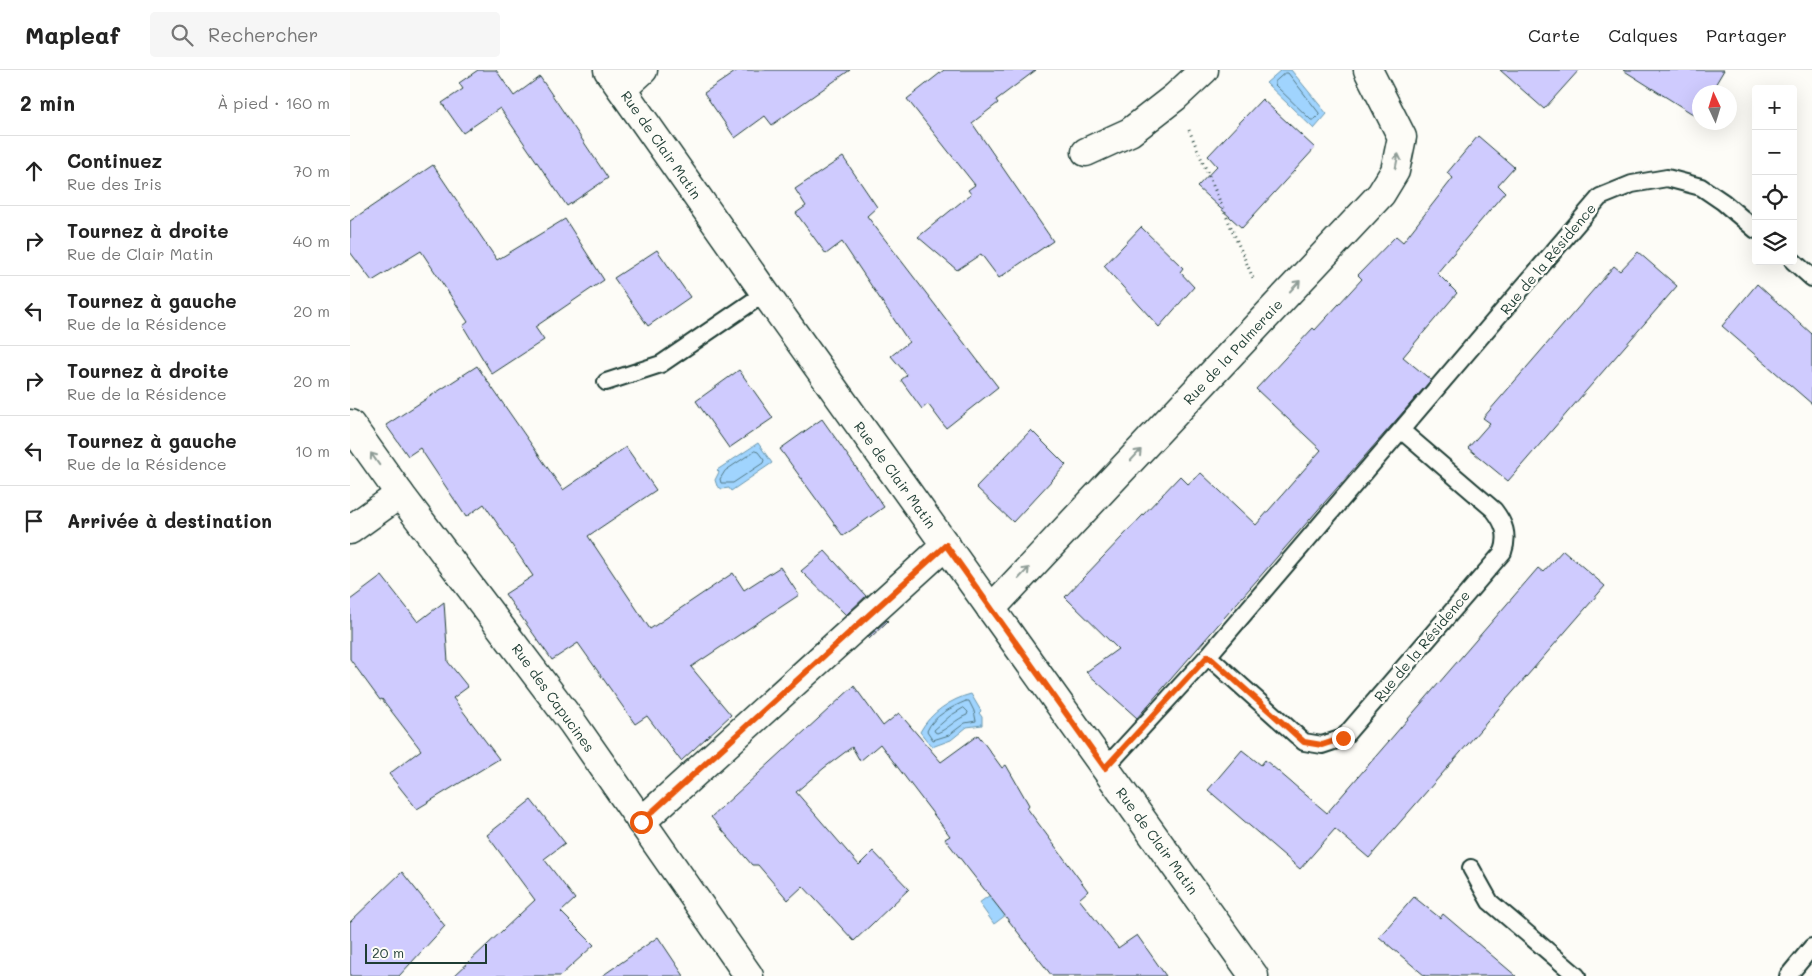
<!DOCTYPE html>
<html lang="fr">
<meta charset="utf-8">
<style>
:root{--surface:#fff;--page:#f6f6f6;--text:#222;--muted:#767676;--line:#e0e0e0}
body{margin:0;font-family:Mali,sans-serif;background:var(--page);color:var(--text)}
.controls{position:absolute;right:15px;top:15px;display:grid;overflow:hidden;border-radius:5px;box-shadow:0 5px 20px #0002}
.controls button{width:45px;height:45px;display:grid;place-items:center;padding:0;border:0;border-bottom:1px solid var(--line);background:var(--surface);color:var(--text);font:25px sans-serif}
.compass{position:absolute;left:1342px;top:15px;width:45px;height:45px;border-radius:50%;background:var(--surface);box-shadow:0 5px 20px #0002;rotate:356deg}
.scale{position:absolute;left:15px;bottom:12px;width:122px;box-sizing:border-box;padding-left:5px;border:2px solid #1f3d34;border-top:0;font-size:14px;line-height:18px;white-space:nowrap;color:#1f3d34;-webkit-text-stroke:4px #fdfcf7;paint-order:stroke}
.stop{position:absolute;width:15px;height:15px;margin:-11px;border:4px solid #ea580c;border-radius:50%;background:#fff}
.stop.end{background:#ea580c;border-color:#fff;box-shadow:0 1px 5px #0008}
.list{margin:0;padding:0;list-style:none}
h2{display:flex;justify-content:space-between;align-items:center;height:65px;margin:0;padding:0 20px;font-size:21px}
h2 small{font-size:16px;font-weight:400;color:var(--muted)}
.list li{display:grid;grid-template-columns:32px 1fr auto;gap:15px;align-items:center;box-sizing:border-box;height:70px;padding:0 20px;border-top:1px solid var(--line)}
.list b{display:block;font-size:19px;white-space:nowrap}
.list p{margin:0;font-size:16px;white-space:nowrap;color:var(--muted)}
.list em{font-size:16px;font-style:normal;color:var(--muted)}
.icon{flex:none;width:28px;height:28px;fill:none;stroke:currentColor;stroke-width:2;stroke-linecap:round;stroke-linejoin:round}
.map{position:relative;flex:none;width:1462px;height:906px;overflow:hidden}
header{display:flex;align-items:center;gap:30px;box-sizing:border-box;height:70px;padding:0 25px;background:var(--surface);border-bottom:1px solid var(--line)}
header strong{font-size:24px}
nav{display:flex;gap:28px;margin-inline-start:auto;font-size:18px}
.search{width:350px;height:45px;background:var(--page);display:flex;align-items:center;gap:12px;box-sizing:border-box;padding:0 18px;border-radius:5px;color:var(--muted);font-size:19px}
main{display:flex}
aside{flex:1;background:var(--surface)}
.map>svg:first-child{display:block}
.water{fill:#a0d4fe;stroke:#6c98ad}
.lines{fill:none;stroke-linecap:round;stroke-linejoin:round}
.shore{stroke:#537985;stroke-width:1}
.building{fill:#cfcbfe;stroke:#1f3d34}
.service-casing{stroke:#1f3d34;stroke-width:20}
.minor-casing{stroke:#1f3d34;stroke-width:31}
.path{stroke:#1f3d34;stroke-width:3;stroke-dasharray:1 4;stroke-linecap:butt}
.service{stroke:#fdfcf7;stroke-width:16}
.minor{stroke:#fdfcf7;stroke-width:28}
.oneway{stroke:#8e9c96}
.route{stroke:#ea580c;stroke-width:6}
.labels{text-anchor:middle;stroke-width:5;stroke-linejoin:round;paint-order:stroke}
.street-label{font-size:14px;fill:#1f3d34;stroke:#fdfcf7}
</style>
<header>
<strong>Mapleaf</strong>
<div class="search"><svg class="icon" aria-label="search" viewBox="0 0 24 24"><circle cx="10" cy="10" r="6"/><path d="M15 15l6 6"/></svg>Rechercher</div>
<nav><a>Carte</a><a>Calques</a><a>Partager</a></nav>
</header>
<main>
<aside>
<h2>2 min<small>À pied · 160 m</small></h2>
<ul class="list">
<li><svg class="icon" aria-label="ahead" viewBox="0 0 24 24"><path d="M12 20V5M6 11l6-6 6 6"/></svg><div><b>Continuez</b><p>Rue des Iris</p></div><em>70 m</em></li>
<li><svg class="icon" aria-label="right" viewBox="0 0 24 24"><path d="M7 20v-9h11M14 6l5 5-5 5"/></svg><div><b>Tournez à droite</b><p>Rue de Clair Matin</p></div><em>40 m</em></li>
<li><svg class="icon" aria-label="left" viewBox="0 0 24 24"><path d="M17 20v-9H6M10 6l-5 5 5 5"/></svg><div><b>Tournez à gauche</b><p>Rue de la Résidence</p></div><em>20 m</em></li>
<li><svg class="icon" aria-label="right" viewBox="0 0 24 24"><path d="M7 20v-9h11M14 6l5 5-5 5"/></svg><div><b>Tournez à droite</b><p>Rue de la Résidence</p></div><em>20 m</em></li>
<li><svg class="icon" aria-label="left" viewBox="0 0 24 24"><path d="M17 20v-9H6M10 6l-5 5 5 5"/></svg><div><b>Tournez à gauche</b><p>Rue de la Résidence</p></div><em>10 m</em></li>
<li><svg class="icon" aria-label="arrive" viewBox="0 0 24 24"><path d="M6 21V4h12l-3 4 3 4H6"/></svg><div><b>Arrivée à destination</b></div></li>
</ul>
</aside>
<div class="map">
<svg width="1462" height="906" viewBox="0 0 1462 906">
<rect width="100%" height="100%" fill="#fdfcf7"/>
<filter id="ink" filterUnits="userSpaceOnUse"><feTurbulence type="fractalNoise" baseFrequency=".02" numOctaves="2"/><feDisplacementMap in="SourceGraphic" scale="10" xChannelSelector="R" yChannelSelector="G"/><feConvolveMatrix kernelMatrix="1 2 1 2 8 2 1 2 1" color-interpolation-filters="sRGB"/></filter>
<g filter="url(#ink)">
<!-- water -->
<g class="water">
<path d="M931,0H941L977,44L964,59L916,13Z"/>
<path d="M408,373L422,393L381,421L379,418L372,419L367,416L365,410L369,402L367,400Z"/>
<path d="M621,624L631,641L629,643L632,647V655L617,657L601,670L582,677L570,662C580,643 601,629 621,624Z"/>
<path d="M677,798L693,817L644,854L629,833Z"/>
</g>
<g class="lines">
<!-- shore -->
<g class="shore">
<path d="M935,3H938L969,43V45L964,50H961L925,15V12Z"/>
<path d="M405,381L408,382L414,390L413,393L383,413H371L370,409L375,401Z"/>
<path d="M616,631H619L624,641L626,651L615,653L599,665L583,670L577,661C583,646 602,637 616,631Z"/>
<path d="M614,638L618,642L617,645C606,649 598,659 587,663L585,662L584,660L600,646Z"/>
</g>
</g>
<!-- building -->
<g class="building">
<path d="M128,0H146L164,26L190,7L258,108L217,136L150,38L113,63L92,33L113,19L109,13Z"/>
<path d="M388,0H500L422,55L415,46L385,68L354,23Z"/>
<path d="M594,0H686L646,30L648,33L622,53L703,171L649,208L631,184L607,200L568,167L621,124L618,120L625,115L557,29Z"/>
<path d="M1150,0H1229L1194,39Z"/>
<path d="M1273,0H1374L1361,22H1350V41L1346,46Z"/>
<path d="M912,29L965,78L892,158L847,117L867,96L858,86Z"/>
<path d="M1128,66L1164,97L1148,115L1155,122L1087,203L1107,223L1053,287L1081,310L787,648L736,602L768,579L715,527L830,406L838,414L851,403L906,455L971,380L906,319L963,258L965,260L1012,209L1008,205L1046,166L1053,172L1103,108L1097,103Z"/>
<path d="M493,87L527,137L517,146L648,317L596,358L578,334L572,339L551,310L557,305L541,286L559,272L492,172L476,184L446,143L456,136L445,119Z"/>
<path d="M83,95L147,190L215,149L254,210L185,257L194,270L142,304L113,256L118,252L71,181L22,211L0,182V151Z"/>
<path d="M791,157L833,198L830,202L844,217L809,257L754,196Z"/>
<path d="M307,180L340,227L298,256L264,208Z"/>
<path d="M1288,182L1327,216L1158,411L1118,378L1140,353L1133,348L1264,196L1270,201Z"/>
<path d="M1407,214L1462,264V334L1372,256Z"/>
<path d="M127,296L213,420L276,377L306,420L238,466L300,559L383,503L394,520L430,497L449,525L341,597L381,645L331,691L297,646L285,654L228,573L202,590L155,524L183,506L134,434L116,447L70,378L58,386L36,355Z"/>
<path d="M389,300L423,348L379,378L346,331Z"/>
<path d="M472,349L534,437L493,466L430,379Z"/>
<path d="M681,360L716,395L663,452L626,417Z"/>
<path d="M1213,480L1255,516L1019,788L985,759L950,799L858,720L892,680L911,695L915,690L977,743L1188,498L1193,502Z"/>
<path d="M475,481L516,526L496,545L451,501Z"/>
<path d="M32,506L68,552L94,532L98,592L118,617L103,628L149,689L67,739L39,704L71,680L32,629L30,630L0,589V530Z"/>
<path d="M537,550L538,551L519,569L518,567Z"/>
<path d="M504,616L533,656L549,643L591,692L628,665L652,698L656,695L679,735L677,738L738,821L729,829L768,878L787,865L816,906H702L595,769L600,766L530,674L510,691L502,677L474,698L446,722L509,795L523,781L559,819L504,871L453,816L438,830L408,795H402L361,747Z"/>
<path d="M181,730L215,773L194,789L225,829L211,842L244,875L210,906H104L185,830L137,765Z"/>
<path d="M52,802L95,856L49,906H0V852Z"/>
<path d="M1064,827L1090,848L1093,844L1166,906H1075L1029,867Z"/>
<path d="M308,867L334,906H252Z"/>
</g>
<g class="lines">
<defs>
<g id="service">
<path d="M1443,191L1462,208"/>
<path d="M256,312L311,294L415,223"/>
<path d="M858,586L954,672L972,675L993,668L1153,482C1159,465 1154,453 1144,440L1052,361"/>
<path d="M755,698L858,586L1250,127L1282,114L1317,108L1351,117L1373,132L1406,160"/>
<path d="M1121,798L1140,832L1227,906"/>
<path d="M1438,906L1462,877"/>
</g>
<g id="minor">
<path d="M258,0L415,223L904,906"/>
<path d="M272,19L293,0"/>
<path d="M736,82L780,62L825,27L854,0"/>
<path d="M0,354L50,424L222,652L399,906"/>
<path d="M0,460L50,424"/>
<path d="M641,539L1031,124L1045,101L1052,67L1018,0"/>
<path d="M291,752L596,475"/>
</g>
</defs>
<!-- service casing -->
<use href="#service" class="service-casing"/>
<!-- minor casing -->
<use href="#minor" class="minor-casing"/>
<!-- path -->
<path class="path" d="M839,60L903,208"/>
<!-- service -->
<use href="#service" class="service"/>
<!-- minor -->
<use href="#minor" class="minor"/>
</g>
<!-- one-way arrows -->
<defs><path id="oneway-shaft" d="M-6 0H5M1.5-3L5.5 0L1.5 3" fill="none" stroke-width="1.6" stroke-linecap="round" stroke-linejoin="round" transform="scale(1.25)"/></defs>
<g class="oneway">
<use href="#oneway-shaft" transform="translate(1047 91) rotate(-79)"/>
<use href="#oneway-shaft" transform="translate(945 216) rotate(-47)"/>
<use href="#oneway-shaft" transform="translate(786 385) rotate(-47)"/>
<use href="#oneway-shaft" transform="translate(25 389) rotate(-125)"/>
<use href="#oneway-shaft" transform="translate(674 503) rotate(-47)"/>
</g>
</g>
<g class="lines" filter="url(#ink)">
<!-- route -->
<path class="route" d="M291,752L596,475L755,698L858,586L954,672L972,675L993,668"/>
</g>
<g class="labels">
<!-- street labels -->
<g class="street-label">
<text transform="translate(311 75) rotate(55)" y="5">Rue de Clair Matin</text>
<text transform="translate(1198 189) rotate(-50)" y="5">Rue de la Résidence</text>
<text transform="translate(883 282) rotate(-47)" y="5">Rue de la Palmeraie</text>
<text transform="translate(545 405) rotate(54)" y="5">Rue de Clair Matin</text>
<text transform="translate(1072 576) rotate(-50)" y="5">Rue de la Résidence</text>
<text transform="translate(203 628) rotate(54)" y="5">Rue des Capucines</text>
<text transform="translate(807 771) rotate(54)" y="5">Rue de Clair Matin</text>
</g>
</g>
</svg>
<div class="controls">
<button>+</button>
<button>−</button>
<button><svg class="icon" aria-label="locate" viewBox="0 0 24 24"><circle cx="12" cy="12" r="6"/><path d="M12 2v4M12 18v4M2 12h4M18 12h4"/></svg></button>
<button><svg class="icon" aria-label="layers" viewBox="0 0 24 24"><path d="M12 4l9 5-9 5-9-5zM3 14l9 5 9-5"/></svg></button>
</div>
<svg class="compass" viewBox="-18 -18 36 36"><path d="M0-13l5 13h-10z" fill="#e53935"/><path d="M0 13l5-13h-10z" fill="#767676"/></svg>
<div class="scale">20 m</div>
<div class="stop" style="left:291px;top:752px"></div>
<div class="stop end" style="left:993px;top:668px"></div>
</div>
</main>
